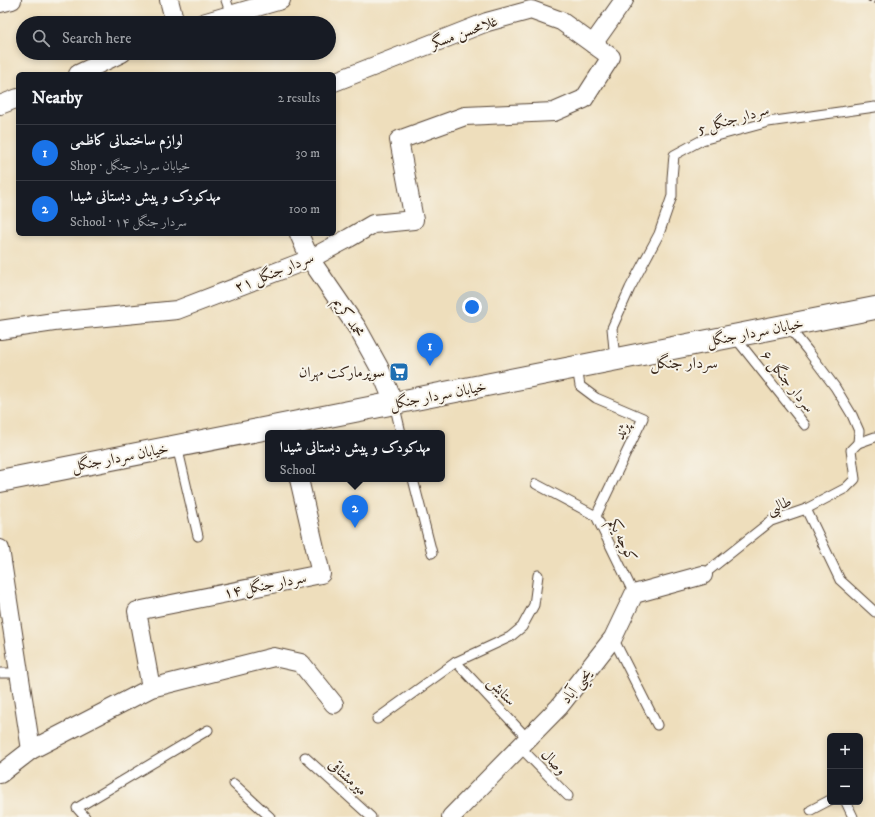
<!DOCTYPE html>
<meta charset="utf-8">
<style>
:root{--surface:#171b24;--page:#20242c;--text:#f1f3f6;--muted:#9ea1a6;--line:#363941;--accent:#1a73e8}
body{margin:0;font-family:"IM FELL DW Pica",Amiri,serif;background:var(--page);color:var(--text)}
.controls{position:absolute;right:12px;bottom:12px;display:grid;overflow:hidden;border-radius:6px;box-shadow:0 2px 6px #0003}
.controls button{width:36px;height:36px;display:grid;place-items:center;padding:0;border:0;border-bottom:1px solid var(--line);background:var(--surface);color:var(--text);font:20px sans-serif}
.you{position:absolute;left:472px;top:307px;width:14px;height:14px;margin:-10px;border:3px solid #fff;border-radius:50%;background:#1a73e8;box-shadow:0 0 0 6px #1a73e833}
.badge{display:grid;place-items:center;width:26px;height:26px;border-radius:50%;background:var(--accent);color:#fff;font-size:13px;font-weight:700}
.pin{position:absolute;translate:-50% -33px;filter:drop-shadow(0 1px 2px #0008)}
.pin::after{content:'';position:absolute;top:21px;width:14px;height:12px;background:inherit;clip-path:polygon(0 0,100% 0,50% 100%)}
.popup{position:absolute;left:265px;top:430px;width:180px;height:52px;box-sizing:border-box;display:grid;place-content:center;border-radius:6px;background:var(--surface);filter:drop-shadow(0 1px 3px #0005);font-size:13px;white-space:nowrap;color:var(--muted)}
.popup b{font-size:15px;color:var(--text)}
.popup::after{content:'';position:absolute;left:50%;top:100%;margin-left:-8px;border:8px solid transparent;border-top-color:var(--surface)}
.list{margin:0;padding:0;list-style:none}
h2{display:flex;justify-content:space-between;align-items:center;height:52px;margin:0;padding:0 16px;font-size:17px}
h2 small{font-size:13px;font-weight:400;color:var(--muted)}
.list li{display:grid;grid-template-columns:26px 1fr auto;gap:12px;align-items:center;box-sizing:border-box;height:56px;padding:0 16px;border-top:1px solid var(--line)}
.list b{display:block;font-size:15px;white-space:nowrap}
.list p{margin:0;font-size:13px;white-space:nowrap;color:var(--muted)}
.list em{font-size:13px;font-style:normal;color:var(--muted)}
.icon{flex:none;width:22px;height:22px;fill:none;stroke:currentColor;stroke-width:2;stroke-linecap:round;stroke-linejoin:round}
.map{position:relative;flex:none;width:875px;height:817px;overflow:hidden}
.search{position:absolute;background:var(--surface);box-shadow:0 2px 6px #0003;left:16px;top:16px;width:320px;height:44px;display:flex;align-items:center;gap:10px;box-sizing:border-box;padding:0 14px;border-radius:22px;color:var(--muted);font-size:15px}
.panel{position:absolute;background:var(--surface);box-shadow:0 2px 6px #0003;left:16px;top:72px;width:320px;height:164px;border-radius:6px}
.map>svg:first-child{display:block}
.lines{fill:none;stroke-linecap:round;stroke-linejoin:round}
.lane-casing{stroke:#564536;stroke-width:11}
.street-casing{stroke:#564536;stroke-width:20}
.secondary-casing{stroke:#564536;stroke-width:24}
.path{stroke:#564536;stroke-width:2.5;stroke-dasharray:3 3;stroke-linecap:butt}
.lane{stroke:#fff;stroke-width:9}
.street{stroke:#fff;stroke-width:18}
.secondary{stroke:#fff;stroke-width:22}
.labels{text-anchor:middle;stroke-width:4;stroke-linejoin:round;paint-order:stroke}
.street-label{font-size:15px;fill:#3b2a1e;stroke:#f7f3e8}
.poi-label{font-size:15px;fill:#3b2a1e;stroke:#f7f3e8;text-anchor:end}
.neighbourhood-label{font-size:16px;fill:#3b2a1e;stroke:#f7f3e8}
</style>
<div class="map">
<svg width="875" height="817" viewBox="0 0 875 817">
<rect width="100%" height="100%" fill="#f7f3e8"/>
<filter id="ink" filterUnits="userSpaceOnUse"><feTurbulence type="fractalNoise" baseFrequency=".025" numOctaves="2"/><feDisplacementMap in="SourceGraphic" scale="8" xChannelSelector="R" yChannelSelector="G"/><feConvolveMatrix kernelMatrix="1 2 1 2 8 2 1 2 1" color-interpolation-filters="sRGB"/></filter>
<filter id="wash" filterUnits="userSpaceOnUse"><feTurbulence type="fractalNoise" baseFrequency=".012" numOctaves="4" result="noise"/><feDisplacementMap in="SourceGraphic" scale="16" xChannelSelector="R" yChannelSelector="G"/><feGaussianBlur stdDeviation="0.9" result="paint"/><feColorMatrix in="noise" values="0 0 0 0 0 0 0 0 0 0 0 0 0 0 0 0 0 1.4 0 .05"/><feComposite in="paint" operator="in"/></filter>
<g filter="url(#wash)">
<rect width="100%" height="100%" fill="#eedebc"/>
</g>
<g filter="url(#ink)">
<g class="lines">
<defs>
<g id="lane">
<path d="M226,0L231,15"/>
<path d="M788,326L808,351L835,387L852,415L859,431L858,443"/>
<path d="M734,336L805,425"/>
<path d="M615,360L612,328L630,288L659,234L672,196V178L674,155L702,140L768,122L875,107"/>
<path d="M577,367L580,386L596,398L643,418L596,516"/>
<path d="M394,403L401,433"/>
<path d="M177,446L198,536"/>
<path d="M413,479L432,553"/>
<path d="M536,484L596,516L634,594"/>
<path d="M806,509L846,488L855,479L851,450L858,443L875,437"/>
<path d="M703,575L771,521L806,509L840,580L875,612"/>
<path d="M613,638L657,725"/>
<path d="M456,662L528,739"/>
<path d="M0,673H20"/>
<path d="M377,719L456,662L510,637L522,627L534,605L538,575"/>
<path d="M520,747L568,796"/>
<path d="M305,757L371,817"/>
<path d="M234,784L270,817"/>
<path d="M846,802L853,817"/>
<path d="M811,810L830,800"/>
<path d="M85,817L77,808L208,730"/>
</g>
<g id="street">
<path d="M169,0L175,23"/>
<path d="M0,3L12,0"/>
<path d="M203,23L281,0"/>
<path d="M593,44L624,0"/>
<path d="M78,74L122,53"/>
<path d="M0,105L18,98"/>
<path d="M299,234L310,259L358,329L379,367L394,403"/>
<path d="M0,330L54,322L177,310L310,259L349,238L373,224L414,220L399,140L465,116L554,112L584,99L611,57L561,21L531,10L487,22L334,82"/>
<path d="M0,549L31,750"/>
<path d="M151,688L137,611L321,574L299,479"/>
<path d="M0,774L31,750L151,688L274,657L301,663L334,704"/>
<path d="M451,817L559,707L613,638L634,594L703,575"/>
</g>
<path id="secondary" d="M0,481L875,308"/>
</defs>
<!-- lane casing -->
<use href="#lane" class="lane-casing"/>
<!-- street casing -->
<use href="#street" class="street-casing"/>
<!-- secondary casing -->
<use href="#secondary" class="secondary-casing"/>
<!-- path -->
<path class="path" d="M868,0L875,3"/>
<!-- lane -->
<use href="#lane" class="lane"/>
<!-- street -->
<use href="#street" class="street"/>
<!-- secondary -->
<use href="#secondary" class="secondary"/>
</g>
</g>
<!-- icons -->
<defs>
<symbol id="supermarket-square" viewBox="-11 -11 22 22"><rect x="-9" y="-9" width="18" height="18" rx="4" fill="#1f6fb2" stroke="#f7f3e8"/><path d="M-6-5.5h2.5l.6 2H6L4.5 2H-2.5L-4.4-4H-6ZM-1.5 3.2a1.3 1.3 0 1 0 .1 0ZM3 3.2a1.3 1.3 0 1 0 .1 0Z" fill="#fff"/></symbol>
</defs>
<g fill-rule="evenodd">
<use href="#supermarket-square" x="388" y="361" width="22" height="22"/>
</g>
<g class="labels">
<!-- street labels -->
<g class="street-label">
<text transform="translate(464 32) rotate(-20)" y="5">غلامحسن مسگر</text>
<text transform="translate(733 119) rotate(-16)" y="5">سردار جنگل 5</text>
<text transform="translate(274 272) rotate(-22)" y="5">سردار جنگل ۲۱</text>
<text transform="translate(349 317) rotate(57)" y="5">محمد کریم</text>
<text transform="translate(755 332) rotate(-11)" y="5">خیابان سردار جنگل</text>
<text transform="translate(788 381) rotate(51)" y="5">سردار جنگل ۶</text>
<text transform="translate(438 395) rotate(-11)" y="5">خیابان سردار جنگل</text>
<text transform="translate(622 431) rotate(-64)" y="5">پژند</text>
<text transform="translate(120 457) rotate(-11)" y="5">خیابان سردار جنگل</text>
<text transform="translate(779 505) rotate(-22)" y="5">طالبی</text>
<text transform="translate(623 540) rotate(64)" y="5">کوچه یکم</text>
<text transform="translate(265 585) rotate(-11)" y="5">سردار جنگل ۱۴</text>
<text transform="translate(576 686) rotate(-52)" y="5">یحیی آباد</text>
<text transform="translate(502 691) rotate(47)" y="5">ستایش</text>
<text transform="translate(554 762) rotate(46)" y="5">وصال</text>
<text transform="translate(348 777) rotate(43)" y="5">میرمشتاقی</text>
</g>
<!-- poi labels -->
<g class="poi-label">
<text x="385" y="377">سوپرمارکت مهران</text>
</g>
<!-- neighbourhood labels -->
<g class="neighbourhood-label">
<text x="684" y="368">سردار جنگل</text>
</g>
</g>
</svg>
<div class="controls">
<button>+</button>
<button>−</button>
</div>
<div class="you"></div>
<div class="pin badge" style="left:430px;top:366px">1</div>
<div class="pin badge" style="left:355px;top:528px">2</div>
<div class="popup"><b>مهدکودک و پیش دبستانی شیدا</b>School</div>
<div class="search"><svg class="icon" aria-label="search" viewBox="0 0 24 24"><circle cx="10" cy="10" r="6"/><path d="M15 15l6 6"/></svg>Search here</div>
<section class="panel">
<h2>Nearby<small>2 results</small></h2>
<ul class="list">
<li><span class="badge">1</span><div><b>لوازم ساختمانی کاظمی</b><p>Shop · خیابان سردار جنگل</p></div><em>30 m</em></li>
<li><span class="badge">2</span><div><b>مهدکودک و پیش دبستانی شیدا</b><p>School · سردار جنگل ۱۴</p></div><em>100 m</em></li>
</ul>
</section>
</div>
